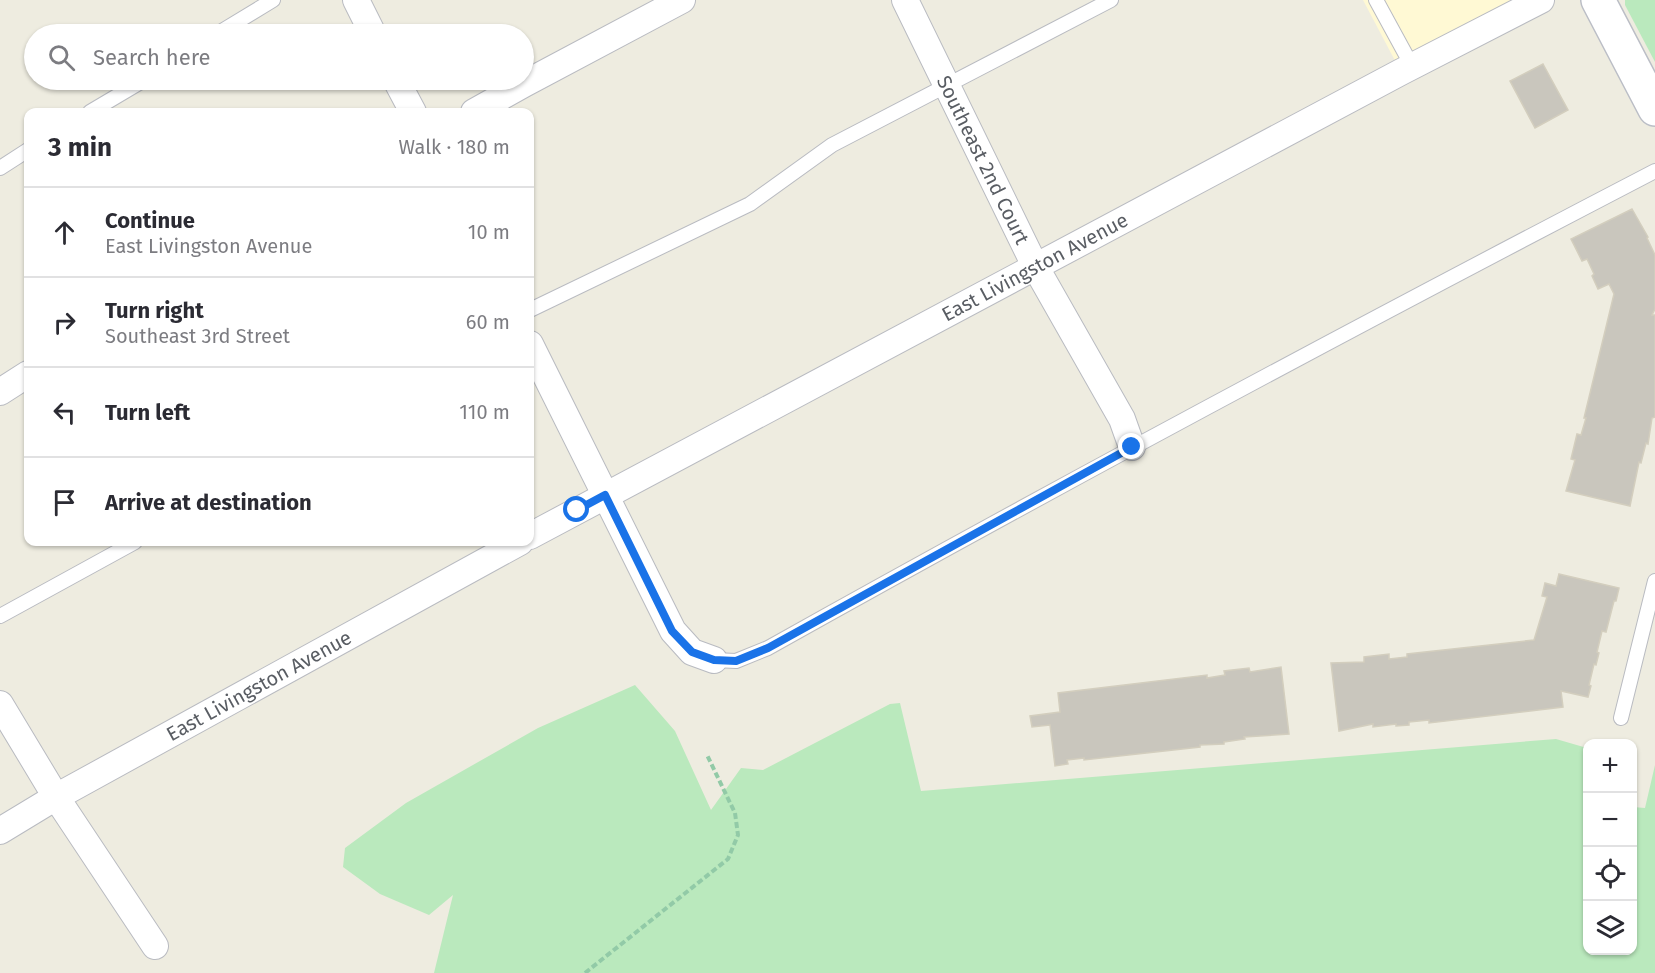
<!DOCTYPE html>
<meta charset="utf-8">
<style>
:root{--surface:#fff;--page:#f7f7f7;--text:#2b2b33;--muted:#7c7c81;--line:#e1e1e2}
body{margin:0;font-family:"Fira Sans",sans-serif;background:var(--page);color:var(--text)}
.controls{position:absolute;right:18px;bottom:18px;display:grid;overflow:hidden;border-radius:12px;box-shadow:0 2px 4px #0004}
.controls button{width:54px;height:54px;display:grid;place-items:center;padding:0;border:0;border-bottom:2px solid var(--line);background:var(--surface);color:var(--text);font:30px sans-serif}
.stop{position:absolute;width:18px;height:18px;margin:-14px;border:4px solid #1a73e8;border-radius:50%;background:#fff}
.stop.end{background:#1a73e8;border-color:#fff;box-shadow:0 2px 6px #0008}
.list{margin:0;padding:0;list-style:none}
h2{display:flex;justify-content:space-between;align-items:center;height:78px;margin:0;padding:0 24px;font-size:26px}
h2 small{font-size:20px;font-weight:400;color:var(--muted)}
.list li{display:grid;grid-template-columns:39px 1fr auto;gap:18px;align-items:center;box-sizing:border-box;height:90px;padding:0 24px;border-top:2px solid var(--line)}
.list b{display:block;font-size:22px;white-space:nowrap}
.list p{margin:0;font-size:20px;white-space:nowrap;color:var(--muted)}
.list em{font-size:20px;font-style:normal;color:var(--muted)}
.icon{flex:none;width:33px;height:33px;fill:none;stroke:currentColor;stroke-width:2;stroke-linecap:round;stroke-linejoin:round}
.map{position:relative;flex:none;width:1655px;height:973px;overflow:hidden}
.search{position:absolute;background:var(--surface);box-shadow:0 2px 4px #0004;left:24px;top:24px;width:510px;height:66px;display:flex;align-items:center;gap:15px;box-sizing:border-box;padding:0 21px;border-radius:33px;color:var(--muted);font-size:22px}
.panel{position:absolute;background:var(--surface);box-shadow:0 2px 4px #0004;left:24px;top:108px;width:510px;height:438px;border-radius:12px}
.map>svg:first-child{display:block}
.commercial{fill:#fff9d4}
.green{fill:#bae9bd}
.building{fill:#c9c6bd;stroke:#d3cebe;stroke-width:1.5}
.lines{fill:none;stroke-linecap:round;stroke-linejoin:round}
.service-casing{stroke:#b9bbc1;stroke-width:16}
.minor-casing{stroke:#b9bbc1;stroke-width:28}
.secondary-casing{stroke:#bbbec6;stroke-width:36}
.path{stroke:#92caa7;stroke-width:4;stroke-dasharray:6 3;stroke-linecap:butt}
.service{stroke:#fff;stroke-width:14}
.minor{stroke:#fff;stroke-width:26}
.secondary{stroke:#fff;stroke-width:33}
.route{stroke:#1a73e8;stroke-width:8}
.labels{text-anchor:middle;stroke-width:6;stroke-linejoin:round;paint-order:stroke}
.street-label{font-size:20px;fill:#595d63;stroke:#fff}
</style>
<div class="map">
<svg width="1655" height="973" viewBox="0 0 1655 973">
<rect width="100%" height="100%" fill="#eeece0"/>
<!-- commercial -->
<path class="commercial" d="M1363,0H1541L1401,72Z"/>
<!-- green -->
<g class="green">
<path d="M1625,0H1655V62L1625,5Z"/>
<path d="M635,685L675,731L711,810L741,768L763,770L890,704L900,703L921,791L1556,739L1587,748L1588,950H1632L1633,807L1645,808L1655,765V973H434L453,895L429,915L380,894L343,867L345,848L406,803L538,728Z"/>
</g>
<!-- building -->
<g class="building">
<path d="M1543,64L1568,110L1535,128L1510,81Z"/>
<path d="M1632,209L1648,237L1647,238L1655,255V309L1652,315H1655V417L1652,418L1648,444L1646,443L1641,463L1639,462L1630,506L1566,491L1575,460L1571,459L1577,434L1581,435L1586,418H1584L1614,294L1609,284L1598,289L1592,276L1594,274L1587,259L1582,261L1571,239Z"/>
<path d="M1559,574L1619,588L1616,601H1614L1606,632L1602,631L1597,652L1599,653L1596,665L1594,664L1589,685L1591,686L1588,697L1561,691L1563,707L1429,723V720L1409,722V725L1396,726V724L1373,727V724L1339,731L1331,663L1364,662V657L1389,654V659L1407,657V654L1534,640L1547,597L1542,596L1545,583L1556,586Z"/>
<path d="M1281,667L1289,734L1244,737L1245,739L1224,742V744L1200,745V747L1084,760V758L1067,760L1068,764L1055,766L1050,725L1032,727L1030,716L1060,712L1058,693L1207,675V678L1225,675L1224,671L1249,668L1250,672Z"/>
</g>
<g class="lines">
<defs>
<g id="service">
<path d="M1376,0L1412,66"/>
<path d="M217,34L273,0"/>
<path d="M90,112L144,80"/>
<path d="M0,168L28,150"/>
<path d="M530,310L750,204L832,145L1111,0"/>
<path d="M0,616L135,542"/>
<path d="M714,660L736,661L768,648C1061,484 1357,326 1655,171"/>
<path d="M1621,718L1655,581"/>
</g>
<g id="minor">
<path d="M356,0L373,34"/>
<path id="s1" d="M905,0L1035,266L1122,419L1132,447"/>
<path d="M396,80L413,112"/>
<path d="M474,112L524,84L682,0"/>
<path d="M530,344L673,631L692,652L714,660"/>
<path d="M0,392L28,374"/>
<path id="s2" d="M530,536L1401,72L1541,0"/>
<path d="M0,704L56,797L155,946"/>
<path id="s3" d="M0,831L56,797L520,542"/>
</g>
<path id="secondary" d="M1598,0L1655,109"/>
</defs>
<!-- service casing -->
<use href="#service" class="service-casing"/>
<!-- minor casing -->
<use href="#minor" class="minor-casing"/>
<!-- secondary casing -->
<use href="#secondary" class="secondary-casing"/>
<!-- path -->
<path class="path" d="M585,973L728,859L738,835L735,813L707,755"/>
<!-- service -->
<use href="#service" class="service"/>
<!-- minor -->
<use href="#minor" class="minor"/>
<!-- secondary -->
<use href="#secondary" class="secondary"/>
</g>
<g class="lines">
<!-- route -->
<path class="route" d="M577,510L605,495L672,631L692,652L714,660L736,661L768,648L1132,447"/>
</g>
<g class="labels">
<!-- street labels -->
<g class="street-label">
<text dy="7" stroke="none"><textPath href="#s1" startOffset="178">Southeast 2nd Court</textPath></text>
<text dy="7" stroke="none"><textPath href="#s2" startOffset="572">East Livingston Avenue</textPath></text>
<text dy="7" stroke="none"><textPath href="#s3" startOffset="297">East Livingston Avenue</textPath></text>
</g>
</g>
</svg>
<div class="controls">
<button>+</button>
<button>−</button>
<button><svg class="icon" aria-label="locate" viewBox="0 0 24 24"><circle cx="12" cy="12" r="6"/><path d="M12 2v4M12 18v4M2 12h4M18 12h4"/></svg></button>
<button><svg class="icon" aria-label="layers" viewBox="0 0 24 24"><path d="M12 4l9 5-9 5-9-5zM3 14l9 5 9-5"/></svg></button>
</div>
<div class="stop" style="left:577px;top:510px"></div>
<div class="stop end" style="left:1132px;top:447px"></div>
<div class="search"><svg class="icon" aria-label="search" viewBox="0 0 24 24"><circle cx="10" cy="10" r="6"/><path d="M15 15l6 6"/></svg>Search here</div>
<section class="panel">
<h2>3 min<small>Walk · 180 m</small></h2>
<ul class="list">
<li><svg class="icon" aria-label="ahead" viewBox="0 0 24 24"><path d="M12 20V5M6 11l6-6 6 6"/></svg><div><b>Continue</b><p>East Livingston Avenue</p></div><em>10 m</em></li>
<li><svg class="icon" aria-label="right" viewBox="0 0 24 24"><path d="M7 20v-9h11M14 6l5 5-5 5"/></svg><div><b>Turn right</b><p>Southeast 3rd Street</p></div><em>60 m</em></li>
<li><svg class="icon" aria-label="left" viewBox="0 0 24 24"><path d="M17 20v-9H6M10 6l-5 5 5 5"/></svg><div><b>Turn left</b></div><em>110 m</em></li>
<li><svg class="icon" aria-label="arrive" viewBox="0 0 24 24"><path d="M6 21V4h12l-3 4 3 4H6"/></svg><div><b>Arrive at destination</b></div></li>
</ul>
</section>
</div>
